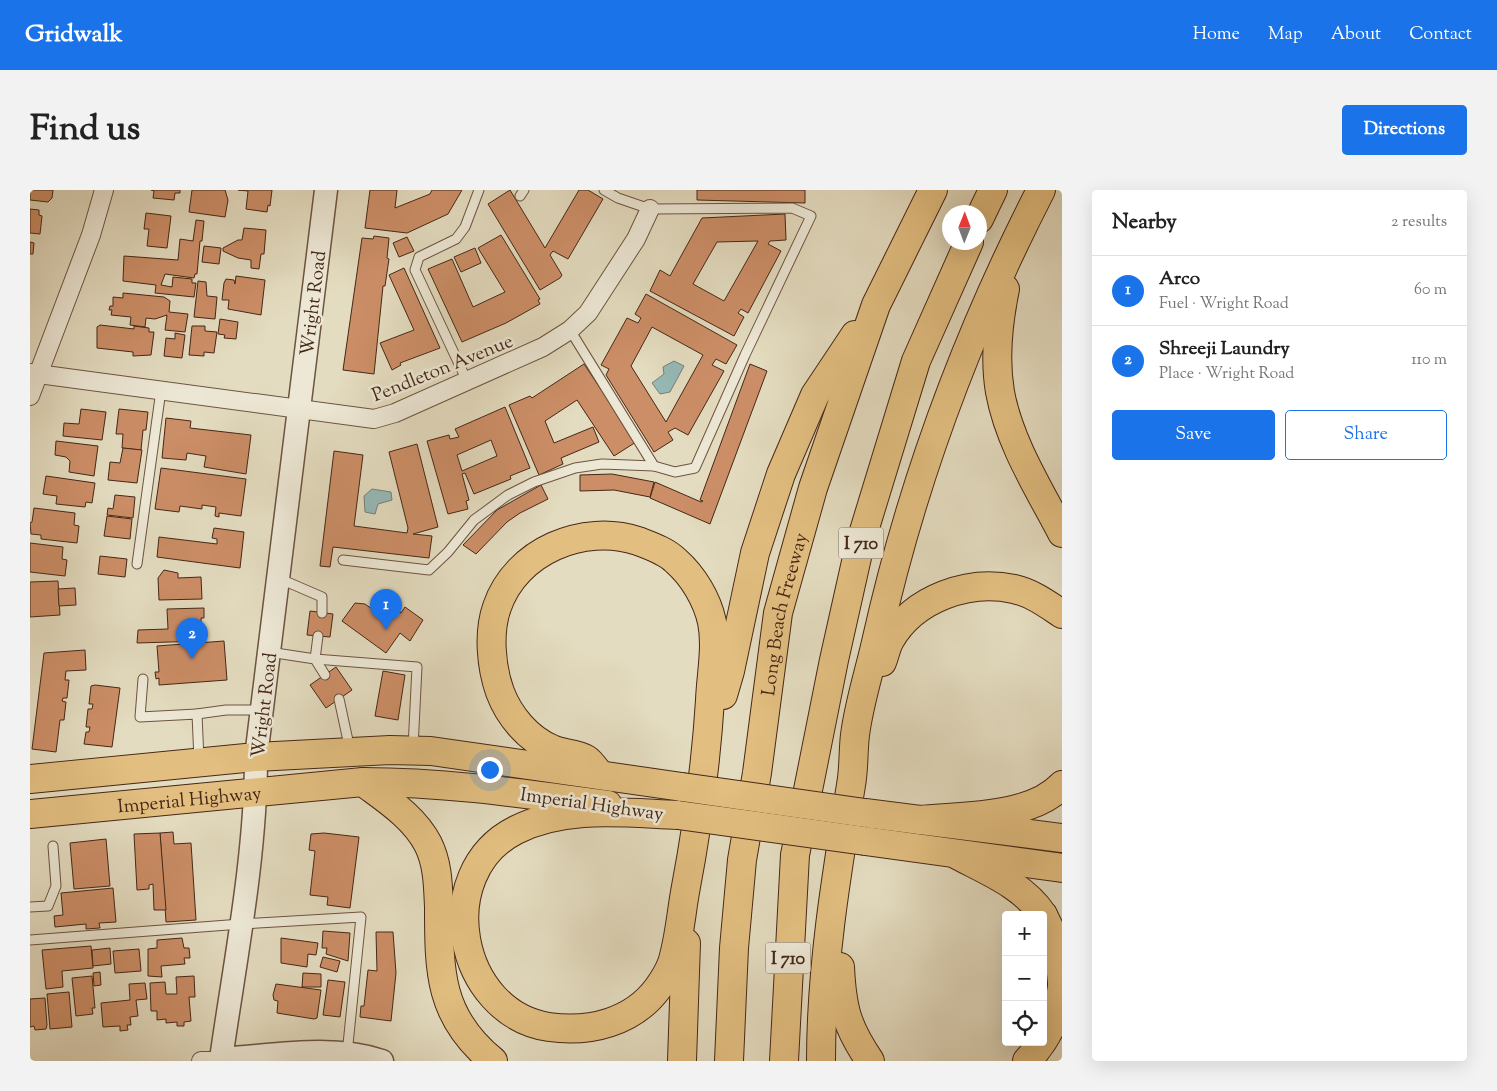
<!DOCTYPE html>
<meta charset="utf-8">
<style>
:root{--surface:#fff;--page:#f2f2f2;--text:#222;--muted:#767676;--line:#e0e0e0;--accent:#1a73e8}
body{margin:0;font-family:"Sorts Mill Goudy",serif;background:var(--page);color:var(--text)}
.controls{position:absolute;right:15px;bottom:15px;display:grid;overflow:hidden;border-radius:5px;box-shadow:0 5px 20px #0002}
.controls button{width:45px;height:45px;display:grid;place-items:center;padding:0;border:0;border-bottom:1px solid var(--line);background:var(--surface);color:var(--text);font:25px sans-serif}
.compass{position:absolute;left:912px;top:15px;width:45px;height:45px;border-radius:50%;background:var(--surface);box-shadow:0 5px 20px #0002;rotate:1deg}
.you{position:absolute;left:459px;top:579px;width:18px;height:18px;margin:-12px;border:4px solid #fff;border-radius:50%;background:#1a73e8;box-shadow:0 0 0 8px #1a73e833}
.badge{display:grid;place-items:center;width:32px;height:32px;border-radius:50%;background:var(--accent);color:#fff;font-size:16px;font-weight:700}
.pin{position:absolute;translate:-50% -41px;filter:drop-shadow(0 1px 2px #0008)}
.pin::after{content:'';position:absolute;top:26px;width:18px;height:15px;background:inherit;clip-path:polygon(0 0,100% 0,50% 100%)}
.list{margin:0;padding:0;list-style:none}
h2{display:flex;justify-content:space-between;align-items:center;height:65px;margin:0;padding:0 20px;font-size:21px}
h2 small{font-size:16px;font-weight:400;color:var(--muted)}
.list li{display:grid;grid-template-columns:32px 1fr auto;gap:15px;align-items:center;box-sizing:border-box;height:70px;padding:0 20px;border-top:1px solid var(--line)}
.list b{display:block;font-size:19px;white-space:nowrap}
.list p{margin:0;font-size:16px;white-space:nowrap;color:var(--muted)}
.list em{font-size:16px;font-style:normal;color:var(--muted)}
.actions{display:flex;gap:10px;padding:15px 20px}
.actions a{flex:1;padding:11px 0;border:1px solid var(--accent);border-radius:5px;text-align:center;font-size:18px;color:var(--accent)}
.actions .main{background:var(--accent);color:#fff}
.icon{flex:none;width:28px;height:28px;fill:none;stroke:currentColor;stroke-width:2;stroke-linecap:round;stroke-linejoin:round}
.map{position:relative;flex:none;width:1032px;height:871px;overflow:hidden;border-radius:5px}
header{display:flex;align-items:center;gap:30px;box-sizing:border-box;height:70px;padding:0 25px;background:var(--accent);color:#fff}
header strong{font-size:24px}
nav{display:flex;gap:28px;margin-inline-start:auto;font-size:18px}
.intro{display:flex;align-items:center;justify-content:space-between;box-sizing:border-box;height:120px;padding:0 30px}
h1{margin:0;font-size:35px}
.button{padding:12px 22px;border-radius:5px;background:var(--accent);color:#fff;font-size:18px;font-weight:700}
main{display:flex;gap:30px;padding:0 30px}
aside{flex:1;background:var(--surface);border-radius:5px;box-shadow:0 5px 20px #0002}
.map>svg:first-child{display:block}
.water{fill:#96bab8;stroke:#767f77}
.building{fill:#cc8e67;stroke:#452716;fill-rule:evenodd}
.lines{fill:none;stroke-linecap:round;stroke-linejoin:round}
.service-casing{stroke:#6d5440;stroke-width:11}
.minor-casing{stroke:#6d5440;stroke-width:20}
.tertiary-casing{stroke:#6d5440;stroke-width:25}
.primary-casing{stroke:#452716;stroke-width:30}
.motorway-casing{stroke:#452716;stroke-width:30}
.service{stroke:#ede8d6;stroke-width:9}
.minor{stroke:#ede8d6;stroke-width:18}
.tertiary{stroke:#ede8d6;stroke-width:22}
.primary{stroke:#e2be80;stroke-width:28}
.motorway{stroke:#e2be80;stroke-width:28}
.primary-bridge-casing{stroke:#452716;stroke-width:30;stroke-linecap:butt}
.primary-bridge{stroke:#e2be80;stroke-width:28}
.labels{text-anchor:middle;stroke-width:5;stroke-linejoin:round;paint-order:stroke}
.shield{fill:#ede8d6;stroke:#776150;stroke-width:1}
.shield-label{font-size:18px;font-weight:bold;fill:#452716}
.street-label{font-size:19px;fill:#452716;stroke:#ede8d6}
</style>
<header>
<strong>Gridwalk</strong>
<nav><a>Home</a><a>Map</a><a>About</a><a>Contact</a></nav>
</header>
<div class="intro"><h1>Find us</h1><a class="button">Directions</a></div>
<main>
<div class="map">
<svg width="1032" height="871" viewBox="0 0 1032 871">
<rect width="100%" height="100%" fill="#e4dcc0"/>
<filter id="stains"><feTurbulence type="fractalNoise" baseFrequency=".004" numOctaves="4"/><feColorMatrix values="0 0 0 0 .2 0 0 0 0 .09 0 0 0 0 .02 0 0 0 .5 -.17"/></filter>
<radialGradient id="worn" r=".72"><stop offset=".6" stop-color="#630" stop-opacity="0"/><stop offset="1" stop-color="#630" stop-opacity=".3"/></radialGradient>
<!-- water -->
<g class="water">
<path d="M644,171L654,176L640,202L630,204L622,193L634,184L633,177Z"/>
<path d="M342,299L361,302L362,310L348,314L345,324L335,322L334,306Z"/>
</g>
<!-- building -->
<g class="building">
<path d="M0,0H23L22,8L18,12L0,10Z"/>
<path d="M121,0H150V3H145L144,10L123,8L124,1Z"/>
<path d="M162,0H195L198,10L195,27L159,22Z"/>
<path d="M208,0H242L240,16L238,15L237,22L216,19L218,1Z"/>
<path d="M340,0H367L365,18L400,4L402,0H432L418,24L377,43L335,38Z"/>
<path d="M480,0L515,58L549,0H558L573,9L538,69L523,61L520,65L532,85L530,88L510,100L458,14Z"/>
<path d="M667,0H775V13L667,10Z"/>
<path d="M0,19L9,20V25L12,26L10,44L0,43Z"/>
<path d="M116,23L141,26L137,58L117,56L119,39H114Z"/>
<path d="M755,24L756,50L740,51L738,54L751,61L718,123L711,119L708,123L714,127L704,146L620,101L630,80L640,86L672,28ZM728,51L694,111L663,94L687,52Z"/>
<path d="M166,30L174,31L172,51H170L167,84H165L164,88L135,84L131,95L142,97L143,87L162,89V93H166L164,107L125,103L126,95L93,91L94,66L148,70L150,49L163,51Z"/>
<path d="M214,38L236,40L234,64H231L229,79L221,78V70L208,68L193,61V58L208,50H212Z"/>
<path d="M471,45L510,109L508,110L510,114L476,133L432,152L398,79L422,69L443,117L475,102L448,58Z"/>
<path d="M344,46L359,48L357,68L359,69L355,96H353L344,184L313,180L332,48L343,49Z"/>
<path d="M377,47L384,61L369,67L363,53Z"/>
<path d="M0,52L4,53L3,64H0Z"/>
<path d="M174,56L191,58L189,74L172,72Z"/>
<path d="M445,58L451,73L431,82L424,67Z"/>
<path d="M374,78L410,158L370,173L371,175L362,180L350,153L384,140L359,85Z"/>
<path d="M206,86L235,90L231,125L198,119L199,110H192L194,93L196,89L204,90L205,94Z"/>
<path d="M168,91L176,92L177,106L187,107L185,129L164,127Z"/>
<path d="M93,103L134,107L140,111L139,122L158,124L155,142L135,140L137,125L125,129L116,128L115,137L100,135L101,127L81,125L82,120H79L80,116H83V107L93,108Z"/>
<path d="M616,104L707,155L696,174L686,169L682,175L694,181L658,245L645,238L638,242L643,250L624,262L576,185L579,179L571,175L597,128L608,133L611,128L605,124ZM622,137L673,165L636,232L601,176Z"/>
<path d="M190,129L208,132L206,149L194,148L195,145L188,144Z"/>
<path d="M70,135L104,139V136L119,138V142H124L121,165L103,166V162L67,158V137Z"/>
<path d="M162,136H175V141L187,142L184,163L174,162V166L159,165Z"/>
<path d="M145,143L155,145L152,168L134,166L136,148L145,149Z"/>
<path d="M554,174L606,252L584,266L547,210L515,231L524,253L563,237L569,252L531,268L533,274L509,285L479,215L500,206L502,208Z"/>
<path d="M720,174L737,181L680,334L620,308L625,292L671,312L673,311L670,310Z"/>
<path d="M475,217L500,278L480,286L481,289L444,304L435,283L432,284L439,310L436,311L438,319L418,324L397,251L419,245L420,249L429,247L425,239ZM461,250L467,266L432,281L427,265Z"/>
<path d="M51,219L76,222L72,250L33,246L34,233L49,234Z"/>
<path d="M89,219L118,222L116,240H113L111,260L92,258L93,244H86Z"/>
<path d="M136,228L161,231L160,238L221,245L216,284L174,277L176,266L157,263L156,270L132,268Z"/>
<path d="M26,251L68,256L64,286L39,282L40,271L36,267L25,265Z"/>
<path d="M387,254L408,337L383,344L402,346L399,368L303,357L300,377L290,376L304,261L333,265L324,336L377,343L378,338L359,262Z"/>
<path d="M93,258L112,260L107,293L78,290L80,272L90,273Z"/>
<path d="M131,278L216,289L211,326L189,323V327L185,326L186,317L172,315V319L150,316L149,322L125,319Z"/>
<path d="M582,284L624,292L620,307L584,300L550,301V285Z"/>
<path d="M16,286L65,293L62,313L56,312L55,317L26,314L27,306L13,304Z"/>
<path d="M511,295L518,309L490,323L477,332L446,364L433,355L467,320Z"/>
<path d="M85,305L105,307L103,328L77,325L78,318L83,319Z"/>
<path d="M4,318L45,323L44,335L49,336L47,353L11,349V345L1,344L0,333L2,332Z"/>
<path d="M77,326L102,329L100,349L74,346Z"/>
<path d="M184,338L214,342L210,378L127,367L129,347L187,354V349L182,348Z"/>
<path d="M0,353L33,357L32,369L37,370L35,386L0,382Z"/>
<path d="M70,366L97,369L95,387L68,384Z"/>
<path d="M134,380L148,383V388L171,387L172,409L129,410L128,388Z"/>
<path d="M28,391L30,425L0,427V392Z"/>
<path d="M45,398L46,415L29,416L28,399Z"/>
<path d="M325,413L335,414L356,429L364,418L371,423L375,417L393,430L380,451L370,443L356,463L312,431Z"/>
<path d="M174,418V428H171L172,451L107,453L108,440L138,439L137,419Z"/>
<path d="M280,421L303,424L300,447L277,445Z"/>
<path d="M194,451L197,490L129,495V488L126,489L125,482H129L127,456Z"/>
<path d="M55,460L56,480L36,481L35,490H39L37,508H33L32,511L36,512L34,530H30L26,562L2,559L14,463Z"/>
<path d="M306,477L322,500L296,518L280,495Z"/>
<path d="M353,481L375,485L368,530L345,526Z"/>
<path d="M65,495L90,498L82,557L54,554L56,542H59L60,537H56L58,519H62L63,514H59L61,496Z"/>
<path d="M143,642L144,654L161,653L166,730L136,732L130,643Z"/>
<path d="M130,643L136,720H124L123,694L119,695V699L107,700L104,644Z"/>
<path d="M294,643L329,647L320,718L297,715L298,707L280,705L285,661L279,660L281,644Z"/>
<path d="M76,649L80,696L44,699L40,653Z"/>
<path d="M83,698L86,732L69,733L70,738L56,739V734L25,737L24,726L33,725L31,703Z"/>
<path d="M293,741L320,743L318,771L296,764L297,758H292Z"/>
<path d="M346,742H363L366,783L361,831L330,827L331,816H334L338,780L347,781Z"/>
<path d="M152,748L154,758H159L160,768H154L155,774L131,776L132,787L118,786V759L127,758V750Z"/>
<path d="M251,748L288,753L286,765L278,764L277,777L251,773Z"/>
<path d="M61,756L63,778L32,781L33,797L16,799L12,760Z"/>
<path d="M80,758L81,774L63,776L62,760Z"/>
<path d="M109,759L111,781L85,783L83,761Z"/>
<path d="M293,767L310,771L307,782L290,777Z"/>
<path d="M70,782L71,795L64,796L63,783Z"/>
<path d="M273,783L291,784V797H272Z"/>
<path d="M62,786L65,818H62L63,824L46,826L42,788Z"/>
<path d="M164,786L165,807H159L161,831L154,832V836H147V832L136,833V829L127,830V821H121L120,793L135,792L136,804H147L146,787Z"/>
<path d="M298,790L315,792L310,827L293,825Z"/>
<path d="M115,793L117,809L106,810L108,826L100,827L101,835H97L98,840L90,841V836L73,837L71,813L100,810L99,794Z"/>
<path d="M246,794L291,800L287,828L284,829L247,823L248,811L244,810L243,805Z"/>
<path d="M39,802L42,837L20,839L17,804Z"/>
<path d="M15,808L17,835L16,839L5,840L4,836L0,837V809Z"/>
</g>
<g class="lines">
<defs>
<g id="service">
<path d="M490,6L494,0"/>
<path d="M540,140L624,276"/>
<path d="M437,191L385,80L389,67L426,49L435,37L449,0"/>
<path d="M313,370L399,380L418,362L444,330L478,305L504,292L545,278L572,274L624,276L645,282L665,278L715,165L781,26L762,18L620,19L588,8L574,0"/>
<path d="M107,374L131,200"/>
<path d="M248,388L292,407V423"/>
<path d="M288,446L285,469L387,477L383,558"/>
<path d="M239,462L285,469L295,485"/>
<path d="M113,489L110,527L167,524L169,570"/>
<path d="M309,509L320,560"/>
<path d="M167,524L196,520H232"/>
<path d="M0,717L18,716L26,696L23,656"/>
<path d="M0,750L211,734L331,727L317,864"/>
</g>
<g id="minor">
<path d="M0,183L344,229L365,223L513,157L540,140L558,123L606,49L620,19"/>
<path d="M0,206L61,45L74,0"/>
<path d="M171,871H190"/>
</g>
<path id="tertiary" d="M296,0L226,567C226,666 205,771 191,869C242,866 302,854 352,871"/>
<g id="primary">
<path d="M0,589L226,567L360,560L401,561L652,597"/>
<path d="M835,623L1032,648"/>
<path id="s1" d="M0,624L333,592C416,592 496,604 578,615"/>
<path d="M835,651L1032,678"/>
</g>
<g id="motorway">
<path d="M949,29L963,0"/>
<path d="M975,99C968,133 964,167 970,202C979,252 1009,299 1032,343"/>
<path d="M852,472C855,465 856,457 860,450C884,408 939,389 984,399C1002,403 1017,414 1032,424"/>
<path d="M693,505L700,481L725,363L751,284L785,205L825,145"/>
<path d="M570,585C566,580 561,572 556,569C546,563 532,564 522,559C498,549 479,526 470,502C461,477 458,442 467,417C486,361 553,333 608,351C621,356 636,361 646,371C663,386 677,409 682,432C687,457 681,485 680,510C676,575 667,639 655,702C651,725 649,751 642,773C639,781 633,791 628,798C603,832 560,843 519,837C427,823 401,683 486,640C536,615 594,623 648,625"/>
<path d="M333,592C357,610 384,627 398,654C408,674 408,696 409,717C409,782 409,827 463,871"/>
<path d="M890,630C933,626 1001,628 1032,595"/>
<path d="M927,665C957,681 993,695 1013,725"/>
<path d="M1013,725L1028,756L1032,792"/>
<path d="M810,777C812,819 817,837 840,871"/>
<path d="M652,871L656,753"/>
<path id="s2" d="M699,871L704,758L712,670L727,583L748,423L783,298L846,115L903,0"/>
<path d="M754,871L765,665L804,470L830,354L886,171L939,52"/>
<path d="M791,871C791,778 806,687 821,595C824,579 823,562 825,545C829,513 840,480 847,448C882,292 938,142 1011,0"/>
<path d="M997,871C1019,847 1027,828 1032,797"/>
</g>
</defs>
<!-- service casing -->
<use href="#service" class="service-casing"/>
<!-- minor casing -->
<use href="#minor" class="minor-casing"/>
<!-- tertiary casing -->
<use href="#tertiary" class="tertiary-casing"/>
<!-- primary casing -->
<use href="#primary" class="primary-casing"/>
<!-- motorway casing -->
<use href="#motorway" class="motorway-casing"/>
<!-- service -->
<use href="#service" class="service"/>
<!-- minor -->
<use href="#minor" class="minor"/>
<!-- tertiary -->
<use href="#tertiary" class="tertiary"/>
<!-- primary -->
<use href="#primary" class="primary"/>
<!-- motorway -->
<use href="#motorway" class="motorway"/>
<defs>
<g id="primary-bridge">
<path d="M652,597L835,623"/>
<path d="M648,625L835,651"/>
</g>
</defs>
<!-- primary-bridge casing -->
<use href="#primary-bridge" class="primary-bridge-casing"/>
<!-- primary-bridge -->
<use href="#primary-bridge" class="primary-bridge"/>
</g>
<g class="labels">
<!-- shield labels -->
<g class="shield">
<rect x="808.5" y="337.5" width="45" height="31" rx="4"/>
<rect x="735.5" y="752.5" width="45" height="31" rx="4"/>
</g>
<g class="shield-label">
<text x="831" y="359">I 710</text>
<text x="758" y="774">I 710</text>
</g>
<!-- street labels -->
<g class="street-label">
<text transform="translate(282 113) rotate(-83)" y="7">Wright Road</text>
<text transform="translate(412 177) rotate(-22)" y="7">Pendleton Avenue</text>
<text dy="7" stroke="none"><textPath href="#s2" startOffset="451">Long Beach Freeway</textPath></text>
<text transform="translate(233 515) rotate(-83)" y="7">Wright Road</text>
<text dy="7" stroke="none"><textPath href="#s1" startOffset="160">Imperial Highway</textPath></text>
<text transform="translate(562 613) rotate(8)" y="7">Imperial Highway</text>
</g>
</g>
<rect width="100%" height="100%" filter="url(#stains)"/>
<rect width="100%" height="100%" fill="url(#worn)"/>
</svg>
<div class="controls">
<button>+</button>
<button>−</button>
<button><svg class="icon" aria-label="locate" viewBox="0 0 24 24"><circle cx="12" cy="12" r="6"/><path d="M12 2v4M12 18v4M2 12h4M18 12h4"/></svg></button>
</div>
<svg class="compass" viewBox="-18 -18 36 36"><path d="M0-13l5 13h-10z" fill="#e53935"/><path d="M0 13l5-13h-10z" fill="#767676"/></svg>
<div class="you"></div>
<div class="pin badge" style="left:356px;top:440px">1</div>
<div class="pin badge" style="left:162px;top:469px">2</div>
</div>
<aside>
<h2>Nearby<small>2 results</small></h2>
<ul class="list">
<li><span class="badge">1</span><div><b>Arco</b><p>Fuel · Wright Road</p></div><em>60 m</em></li>
<li><span class="badge">2</span><div><b>Shreeji Laundry</b><p>Place · Wright Road</p></div><em>110 m</em></li>
</ul>
<div class="actions"><a class="main">Save</a><a>Share</a></div>
</aside>
</main>
